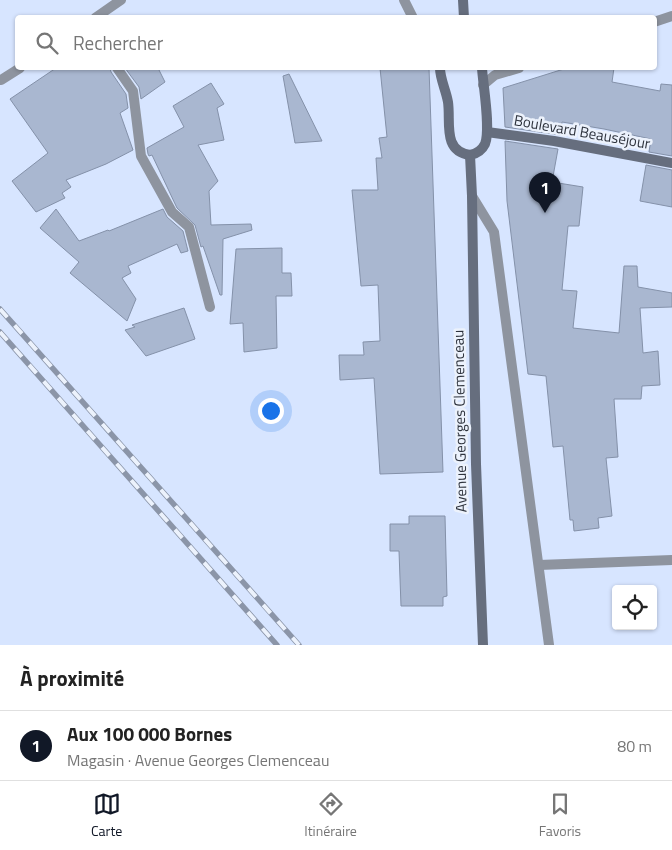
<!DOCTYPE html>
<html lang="fr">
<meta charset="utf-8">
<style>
:root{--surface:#fff;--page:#f6f6f6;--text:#222;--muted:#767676;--line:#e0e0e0;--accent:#111827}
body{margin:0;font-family:"Titillium Web",sans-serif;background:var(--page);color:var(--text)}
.controls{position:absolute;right:15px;bottom:15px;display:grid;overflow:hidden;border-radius:5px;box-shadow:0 1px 4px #0004}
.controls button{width:45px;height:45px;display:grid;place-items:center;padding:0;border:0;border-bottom:1px solid var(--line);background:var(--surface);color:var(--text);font:25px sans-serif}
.you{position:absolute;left:270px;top:410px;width:18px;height:18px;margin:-12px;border:4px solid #fff;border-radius:50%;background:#1a73e8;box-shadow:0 0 0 8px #1a73e833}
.badge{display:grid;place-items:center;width:32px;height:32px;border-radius:50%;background:var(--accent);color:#fff;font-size:16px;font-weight:700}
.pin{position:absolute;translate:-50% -41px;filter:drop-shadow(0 1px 2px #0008)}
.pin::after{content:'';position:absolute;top:26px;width:18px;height:15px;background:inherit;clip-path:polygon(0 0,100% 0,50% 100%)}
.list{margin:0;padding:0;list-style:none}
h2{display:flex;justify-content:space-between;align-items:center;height:65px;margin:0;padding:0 20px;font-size:21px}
h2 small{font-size:16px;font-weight:400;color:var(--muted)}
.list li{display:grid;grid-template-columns:32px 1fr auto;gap:15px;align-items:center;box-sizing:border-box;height:70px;padding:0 20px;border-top:1px solid var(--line)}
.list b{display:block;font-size:19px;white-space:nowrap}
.list p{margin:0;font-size:16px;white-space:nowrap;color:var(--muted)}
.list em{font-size:16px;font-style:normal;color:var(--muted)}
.icon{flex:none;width:28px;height:28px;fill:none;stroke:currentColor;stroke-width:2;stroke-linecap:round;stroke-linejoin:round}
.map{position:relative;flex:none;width:672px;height:645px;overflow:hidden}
.search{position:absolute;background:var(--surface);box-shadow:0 1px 4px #0004;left:15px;right:15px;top:15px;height:55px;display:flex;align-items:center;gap:12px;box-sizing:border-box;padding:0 18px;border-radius:5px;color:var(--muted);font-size:19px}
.sheet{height:135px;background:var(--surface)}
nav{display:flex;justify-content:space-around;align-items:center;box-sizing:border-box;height:70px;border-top:1px solid var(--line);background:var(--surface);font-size:14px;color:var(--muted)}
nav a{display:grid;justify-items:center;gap:2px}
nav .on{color:var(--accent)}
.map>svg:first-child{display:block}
.building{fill:#a9b7d0;stroke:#8491a9}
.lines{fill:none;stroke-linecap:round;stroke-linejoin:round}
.street{stroke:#8e949f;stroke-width:10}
.secondary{stroke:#666e7e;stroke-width:10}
.rail-casing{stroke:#8b95a8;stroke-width:5.5}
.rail{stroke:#ecf2fc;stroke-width:4;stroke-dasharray:11;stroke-linecap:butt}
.labels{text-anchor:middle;stroke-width:5;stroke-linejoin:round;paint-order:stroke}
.street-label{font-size:15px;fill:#2e333d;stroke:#ecf2fc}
</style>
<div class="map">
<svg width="672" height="645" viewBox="0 0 672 645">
<rect width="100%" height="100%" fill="#d7e5ff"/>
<!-- building -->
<g class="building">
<path d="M56,68H110L111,72L126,94L128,108L120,113L133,150L106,164L66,180L71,187L62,193L65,198L36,212L12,181L48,153L10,99Z"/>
<path d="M125,68H158L165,82L141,99L139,87Z"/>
<path d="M380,68H429L443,472L380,474L374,378L340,380L339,355H364L363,342L380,341L378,285L361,286L352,190H378L376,158H382L379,138L387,137Z"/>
<path d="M567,68H614L612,82L660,91L661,84L672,85V156L649,152L651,139L604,129L562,122L560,135L505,127L503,88Z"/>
<path d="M289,74L322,141L295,143L283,76Z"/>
<path d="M211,83L224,104L217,108L224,140L198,145L218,181L209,191L211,225L251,224L252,230L223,239L222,295H220L203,246L201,247L195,225L177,208L152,155L149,156L148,154L147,148L184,127L173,106Z"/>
<path d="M505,141L558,149L552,182L583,187L579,226H568L562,290L577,291L573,328L619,333L624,266H637L638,287L672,293V307L640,308L643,353L658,351L660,385L642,386L641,399H614L618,457L606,458L612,516L598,518L599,528L574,531L573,520H570L563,446L553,447L546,376L528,374L507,201Z"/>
<path d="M646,165L672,170V207L640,201Z"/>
<path d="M56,209L79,241L108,230L109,231L163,209L167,217L183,231L188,251L181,253L177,244L128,266L131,273L122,278L136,299L127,321L70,273L79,262L40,228Z"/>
<path d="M282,248V273H291L292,296H276L277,348L244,352L243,323L230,324L236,249Z"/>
<path d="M184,308L195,339L146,356L125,330L135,327L132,325Z"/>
<path d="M409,516H445L447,596L443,597V606H401L399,551H390V524H409Z"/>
</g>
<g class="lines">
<!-- street -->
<g class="street">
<path d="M404,0L413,18"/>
<path d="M95,18L121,0"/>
<path d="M654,22L672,16"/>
<path d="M117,68L133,91L141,156L172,212L189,227L210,307"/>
<path d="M1,80L20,68"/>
<path d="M483,85L495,75L519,68"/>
<path d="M472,196L494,232L549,645"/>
<path d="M539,565L672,560"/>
</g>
<!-- secondary -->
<g class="secondary">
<path d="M463,0L464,18"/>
<path d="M440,68C440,79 446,90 448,102C451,122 442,151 470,155C476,154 482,150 485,144C491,129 483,85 482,68"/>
<path d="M487,132L554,141L672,163"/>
<path d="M470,155L472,196L476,464L483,645"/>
</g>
<defs>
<g id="rail">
<path d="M0,309L299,645"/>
<path d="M0,332L277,645"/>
</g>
</defs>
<!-- rail casing -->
<use href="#rail" class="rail-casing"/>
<!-- rail -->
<use href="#rail" class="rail"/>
</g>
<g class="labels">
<!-- street labels -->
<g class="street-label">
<text transform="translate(582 132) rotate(10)" y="5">Boulevard Beauséjour</text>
<text transform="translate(460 421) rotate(-91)" y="5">Avenue Georges Clemenceau</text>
</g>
</g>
</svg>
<div class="controls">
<button><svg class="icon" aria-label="locate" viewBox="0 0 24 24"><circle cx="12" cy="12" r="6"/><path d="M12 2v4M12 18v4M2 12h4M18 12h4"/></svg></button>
</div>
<div class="you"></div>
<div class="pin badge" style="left:545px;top:213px">1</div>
<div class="search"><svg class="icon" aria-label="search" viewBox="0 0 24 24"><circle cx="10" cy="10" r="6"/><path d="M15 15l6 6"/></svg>Rechercher</div>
</div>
<section class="sheet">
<h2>À proximité<small></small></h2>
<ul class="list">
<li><span class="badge">1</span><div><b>Aux 100 000 Bornes</b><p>Magasin · Avenue Georges Clemenceau</p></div><em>80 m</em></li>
</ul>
</section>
<nav>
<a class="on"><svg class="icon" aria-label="map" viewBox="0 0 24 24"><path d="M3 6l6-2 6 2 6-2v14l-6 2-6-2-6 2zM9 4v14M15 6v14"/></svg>Carte</a>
<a><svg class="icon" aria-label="directions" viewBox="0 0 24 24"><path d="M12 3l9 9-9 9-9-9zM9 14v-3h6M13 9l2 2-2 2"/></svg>Itinéraire</a>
<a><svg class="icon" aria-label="saved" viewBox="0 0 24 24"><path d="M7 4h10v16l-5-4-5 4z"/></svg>Favoris</a>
</nav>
